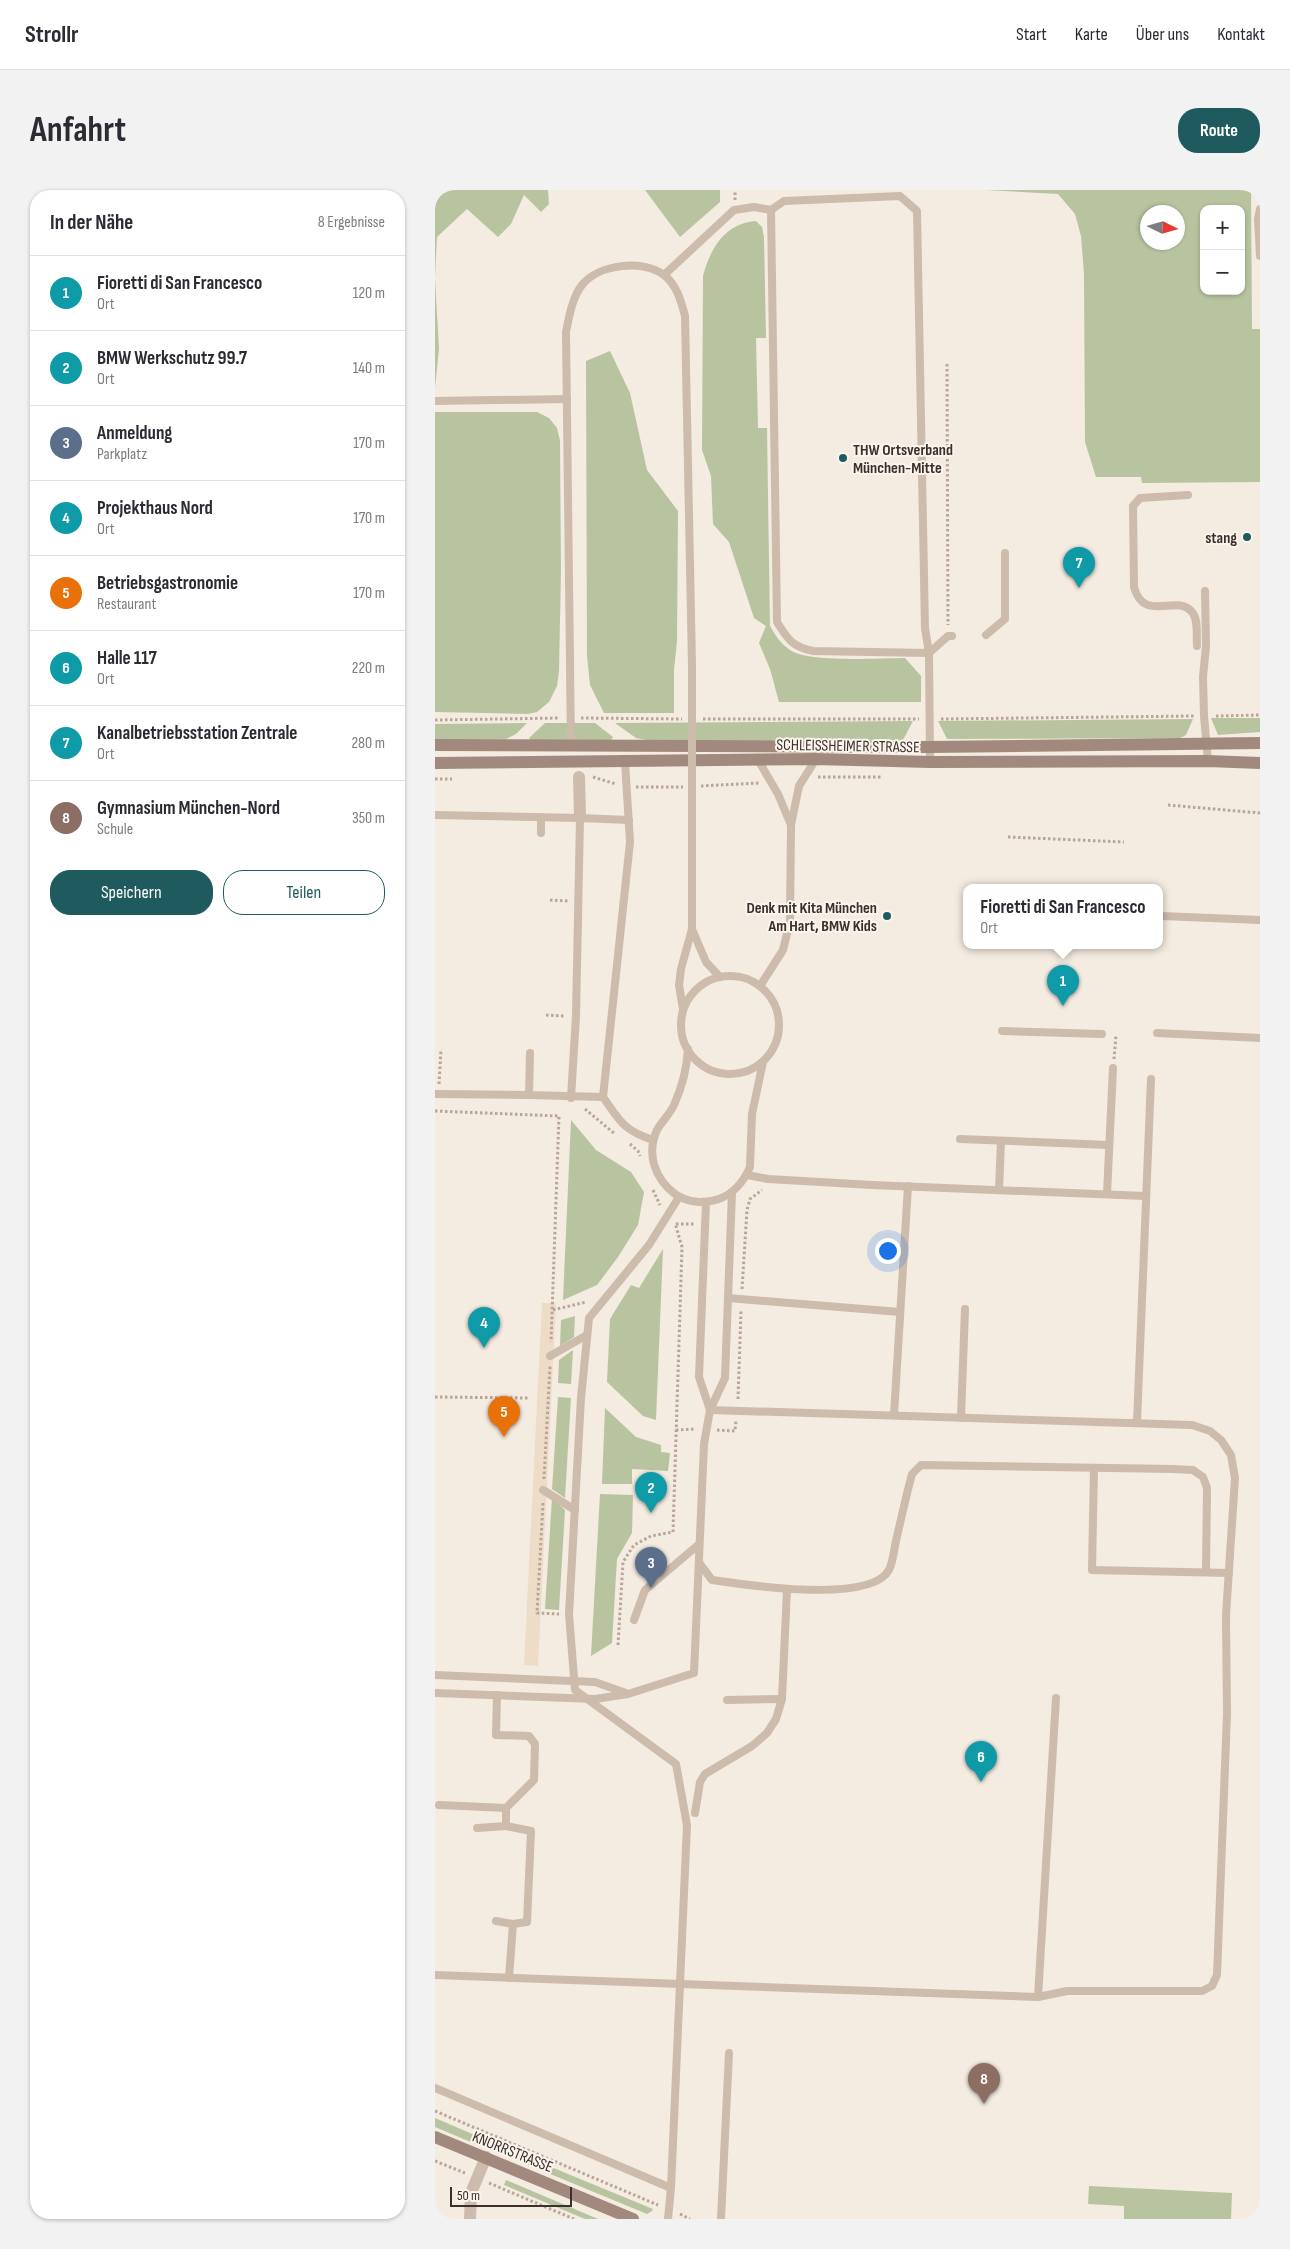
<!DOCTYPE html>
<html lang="de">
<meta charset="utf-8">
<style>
:root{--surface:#fff;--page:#f2f2f3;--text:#2b2b33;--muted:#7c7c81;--line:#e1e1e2;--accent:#1f5a5e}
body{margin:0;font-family:"Sofia Sans Condensed",sans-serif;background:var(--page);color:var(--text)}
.controls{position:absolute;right:15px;top:15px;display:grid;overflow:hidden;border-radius:10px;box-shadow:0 1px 4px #0004}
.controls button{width:45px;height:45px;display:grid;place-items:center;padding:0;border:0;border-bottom:1px solid var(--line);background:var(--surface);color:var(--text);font:25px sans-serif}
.compass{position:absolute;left:705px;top:15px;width:45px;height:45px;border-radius:50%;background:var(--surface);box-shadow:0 1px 4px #0004;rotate:95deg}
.scale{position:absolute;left:15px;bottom:12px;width:122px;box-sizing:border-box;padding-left:5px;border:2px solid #3b302b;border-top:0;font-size:14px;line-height:18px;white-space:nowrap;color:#3b302b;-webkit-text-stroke:4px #fbf5ee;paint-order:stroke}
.you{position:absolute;left:452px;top:1060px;width:18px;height:18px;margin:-12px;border:4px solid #fff;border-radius:50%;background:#1a73e8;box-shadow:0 0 0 8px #1a73e833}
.badge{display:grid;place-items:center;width:32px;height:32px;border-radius:50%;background:var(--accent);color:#fff;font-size:16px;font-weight:700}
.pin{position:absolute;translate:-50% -41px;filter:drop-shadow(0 1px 2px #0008)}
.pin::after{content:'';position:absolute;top:26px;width:18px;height:15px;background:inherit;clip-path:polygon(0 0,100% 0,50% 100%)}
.popup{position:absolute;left:528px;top:694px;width:200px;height:65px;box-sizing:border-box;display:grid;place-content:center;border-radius:10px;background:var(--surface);filter:drop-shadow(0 1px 4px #0005);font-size:16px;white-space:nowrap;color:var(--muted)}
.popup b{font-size:19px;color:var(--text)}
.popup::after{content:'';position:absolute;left:50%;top:100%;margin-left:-10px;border:10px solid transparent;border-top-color:var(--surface)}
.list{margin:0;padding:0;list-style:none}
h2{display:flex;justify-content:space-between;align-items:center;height:65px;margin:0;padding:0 20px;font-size:21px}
h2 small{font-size:16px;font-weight:400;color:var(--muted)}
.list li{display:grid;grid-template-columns:32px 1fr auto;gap:15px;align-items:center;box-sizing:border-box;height:75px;padding:0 20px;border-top:1px solid var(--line)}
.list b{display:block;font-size:19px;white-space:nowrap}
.list p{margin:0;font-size:16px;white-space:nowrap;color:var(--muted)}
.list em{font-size:16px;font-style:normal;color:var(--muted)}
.actions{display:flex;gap:10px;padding:15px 20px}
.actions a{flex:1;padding:11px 0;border:1px solid var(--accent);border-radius:20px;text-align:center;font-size:18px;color:var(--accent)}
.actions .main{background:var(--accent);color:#fff}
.map{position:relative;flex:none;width:825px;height:2029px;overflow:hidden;border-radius:20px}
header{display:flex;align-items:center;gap:30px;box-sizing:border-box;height:70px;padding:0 25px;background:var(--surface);border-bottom:1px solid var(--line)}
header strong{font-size:24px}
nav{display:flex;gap:28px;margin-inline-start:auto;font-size:18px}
.intro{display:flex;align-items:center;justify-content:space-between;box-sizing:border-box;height:120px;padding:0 30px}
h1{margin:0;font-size:35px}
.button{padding:12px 22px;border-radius:20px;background:var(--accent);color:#fff;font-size:18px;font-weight:700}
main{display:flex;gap:30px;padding:0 30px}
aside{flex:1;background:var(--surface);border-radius:20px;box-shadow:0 1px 4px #0004}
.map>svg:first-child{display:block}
.green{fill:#b8c4a0;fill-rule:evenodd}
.plaza{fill:#ecdcc8}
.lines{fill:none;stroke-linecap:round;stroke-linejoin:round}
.path{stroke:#b9a596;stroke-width:3;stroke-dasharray:2.5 2.5;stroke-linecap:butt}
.lane{stroke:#cdbbac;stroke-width:8}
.street{stroke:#cdbbac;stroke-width:12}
.secondary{stroke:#a18a7d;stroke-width:12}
.lane-bridge{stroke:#cdbbac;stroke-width:8}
.poi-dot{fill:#1f5a5e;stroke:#fbf5ee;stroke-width:2}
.labels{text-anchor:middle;stroke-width:4;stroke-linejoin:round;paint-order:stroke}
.poi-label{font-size:16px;font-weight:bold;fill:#3b302b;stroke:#fbf5ee;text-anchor:end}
.street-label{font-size:16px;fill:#3b302b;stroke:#fbf5ee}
</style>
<header>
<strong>Strollr</strong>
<nav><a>Start</a><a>Karte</a><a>Über uns</a><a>Kontakt</a></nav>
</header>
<div class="intro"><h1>Anfahrt</h1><a class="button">Route</a></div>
<main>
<aside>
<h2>In der Nähe<small>8 Ergebnisse</small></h2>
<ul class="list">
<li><span class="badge" style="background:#0f9aa8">1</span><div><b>Fioretti di San Francesco</b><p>Ort</p></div><em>120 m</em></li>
<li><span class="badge" style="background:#0f9aa8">2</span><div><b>BMW Werkschutz 99.7</b><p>Ort</p></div><em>140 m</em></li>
<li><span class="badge" style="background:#5c6f8a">3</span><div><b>Anmeldung</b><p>Parkplatz</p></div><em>170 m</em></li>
<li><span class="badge" style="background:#0f9aa8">4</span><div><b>Projekthaus Nord</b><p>Ort</p></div><em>170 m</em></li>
<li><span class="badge" style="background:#e8710a">5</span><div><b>Betriebsgastronomie</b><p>Restaurant</p></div><em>170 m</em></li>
<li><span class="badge" style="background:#0f9aa8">6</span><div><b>Halle 117</b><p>Ort</p></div><em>220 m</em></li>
<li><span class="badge" style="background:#0f9aa8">7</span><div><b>Kanalbetriebsstation Zentrale</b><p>Ort</p></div><em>280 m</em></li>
<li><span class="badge" style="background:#8d6e63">8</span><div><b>Gymnasium München-Nord</b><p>Schule</p></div><em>350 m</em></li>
</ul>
<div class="actions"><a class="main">Speichern</a><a>Teilen</a></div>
</aside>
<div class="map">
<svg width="825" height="2029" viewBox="0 0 825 2029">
<rect width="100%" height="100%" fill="#f4ebe1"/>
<!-- green -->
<g class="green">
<path d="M0,0H113L114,14L106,22L89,5L76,34L63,47L32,19L2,47L0,88L4,159L0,198Z"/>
<path d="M210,0H285V12L245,47Z"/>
<path d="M551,0H816L817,139H825V292L707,293L706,287H661L650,252L649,84L646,46L640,24L623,4ZM769,19H806V101H769ZM712,22H742V52H712Z"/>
<path d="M321,31L327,37L329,47L331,148H321L323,238H332L335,436C340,445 346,454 355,460C373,473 445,468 470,468L486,486V512H344L335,479L324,453L331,436L319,428L294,352L278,334L276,286L267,260L268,86C275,59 290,33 321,31Z"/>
<path d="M175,161L195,203L212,280L243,321L242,451L239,480V523H169L155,495L152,466L151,171Z"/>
<path d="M0,222H102L114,228L122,238L125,251L126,380L124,481L122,496L114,512L102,522L93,524L0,522Z"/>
<path d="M776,528H825V542L783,545Z"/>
<path d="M758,529L751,545L745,548L512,549L503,531Z"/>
<path d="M478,531L468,550L216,551L201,548L180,533Z"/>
<path d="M92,533L81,544L71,549L0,550V534Z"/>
<path d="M110,533H160L178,547L175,552H98L94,548Z"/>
<path d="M136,930L161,960L196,982L209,1002L203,1035L183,1067L162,1095L128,1110Z"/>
<path d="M228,1059L221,1230L208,1226L172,1192L175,1129L196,1095L204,1098Z"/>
<path d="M140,1126L139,1147L125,1156L126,1130Z"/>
<path d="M138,1160L136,1194L123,1193L124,1170Z"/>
<path d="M123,1207L136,1208L130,1308L117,1299Z"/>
<path d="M170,1218L201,1247L226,1255V1262L235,1263L233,1281L197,1279V1294H167Z"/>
<path d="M165,1304L198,1305L197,1343L182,1369L177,1453L156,1466Z"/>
<path d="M117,1308L130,1320L124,1420L110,1419Z"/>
<path d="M0,1928L49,1949L52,1952L50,1958L0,1937Z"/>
<path d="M82,1963L218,2019L217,2021L212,2024L79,1969Z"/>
<path d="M71,1990L163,2029H150L69,1995Z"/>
<path d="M654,1996L797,2003L796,2029H689V2016L653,2014Z"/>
</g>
<!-- plaza -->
<path class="plaza" d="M107,1113H121L103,1476L89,1475Z"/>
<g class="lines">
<!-- path -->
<g class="path">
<path d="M300,10V0"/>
<path d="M512,174L513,435"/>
<path d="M781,526L825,525"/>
<path d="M146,528L247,529"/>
<path d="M268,529H484"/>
<path d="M506,529L759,526"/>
<path d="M0,530L124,528"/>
<path d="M158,587L181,594"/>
<path d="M383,587H447"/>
<path d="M0,589H17"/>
<path d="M266,596L325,593"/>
<path d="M201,597H248"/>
<path d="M733,615L825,623"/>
<path d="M573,647L689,652"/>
<path d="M115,710L133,711"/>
<path d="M111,825L130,826"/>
<path d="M679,869L681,845"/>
<path d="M4,894L6,859"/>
<path d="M150,919L180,944"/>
<path d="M0,921L124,926L116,1152"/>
<path d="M195,954L203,961L205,966"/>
<path d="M218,1000L225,1015"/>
<path d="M241,1034H261"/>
<path d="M307,1099L312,1020L315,1009L327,1000"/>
<path d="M118,1120L151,1112"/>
<path d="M0,1207L95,1208"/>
<path d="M303,1209L306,1121"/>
<path d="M241,1240L261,1239"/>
<path d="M282,1240L300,1241L301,1230"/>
<path d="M109,1289L115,1176"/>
<path d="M108,1313L102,1423L124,1424"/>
<path d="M183,1455L188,1372L199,1355L216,1346L238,1342L247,1057L240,1033"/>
<path d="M0,1921L223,2015"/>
<path d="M0,1971L30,1983"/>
<path d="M54,1993L139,2029"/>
<path d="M245,2024L255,2029"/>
</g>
<!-- lane -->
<g class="lane">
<path d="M825,19L823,29L825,66"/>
<path d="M336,20L342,432C353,450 358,457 378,461L494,463L513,446H517"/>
<path d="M229,85L299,20L319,17L336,20L349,11L465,6L482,21L490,438L494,463L495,572"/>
<path d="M0,211L132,209"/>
<path d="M753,305L705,308L698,316L699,397C709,434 742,403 757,422C764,430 761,446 762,456"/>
<path d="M770,401L771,456L768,487L769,526L773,571"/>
<path d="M551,445L570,429V363"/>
<path d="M136,556L131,142C134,127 137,108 147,95C164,74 208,69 229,85C242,95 246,111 250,126L257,475"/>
<path d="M323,570L343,604L356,635"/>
<path d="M0,625L145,628"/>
<path d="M106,643V627"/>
<path d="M726,726L825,730"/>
<path d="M257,739L271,772L285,787"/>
<circle cx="295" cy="835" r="49"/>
<path d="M325,796L348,760L355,731L356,635L364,596L381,569"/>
<path d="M248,819L244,795L246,779L257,739V638"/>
<path d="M567,841L667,844"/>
<path d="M722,843L825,848"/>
<path d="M253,859C252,879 247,897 239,915C235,924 227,931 222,940C211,964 220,989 240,1004C253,1013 270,1014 284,1009C300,1003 309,991 315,977L317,924L328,872"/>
<path d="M95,863L94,905L168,907C185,931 189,941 218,950"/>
<path d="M0,904L94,905"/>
<path d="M168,907L195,652L190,572"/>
<path d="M136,908L141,826L145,628L194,630"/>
<path d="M525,949L674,955"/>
<path d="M312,985L333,989L437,995L710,1006"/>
<path d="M564,1000L566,951"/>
<path d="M672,1004L678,878"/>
<path d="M271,1012L264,1187L275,1220"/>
<path d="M293,1108L465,1122"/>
<path d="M115,1166L152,1145"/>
<path d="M459,1225L473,996"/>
<path d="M526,1228L530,1119"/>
<path d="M702,1232L716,889"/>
<path d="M659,1278L657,1380L794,1383"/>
<path d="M108,1300L140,1320"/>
<path d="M265,1374L277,1390C311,1395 435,1414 454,1380C458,1372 459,1360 461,1351C466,1329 471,1306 477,1284L486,1275L738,1279L758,1280L768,1287L772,1298L771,1382"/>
<path d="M199,1430L210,1400L263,1355"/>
<path d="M0,1485L160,1492L191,1503"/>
<path d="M0,1503L160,1509L193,1504L259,1483L269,1254L275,1220L290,1188L297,1002"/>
<path d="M62,1505L61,1545L94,1546L100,1554L99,1590L71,1618V1636L96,1641L92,1732L78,1734L74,1788"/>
<path d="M292,1510L347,1509"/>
<path d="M4,1615L71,1618"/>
<path d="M260,1623L265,1592L270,1584L317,1556L332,1543L341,1529L347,1509L352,1399"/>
<path d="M42,1638L71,1636"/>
<path d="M61,1731L78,1734"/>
<path d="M0,1785L603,1807L632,1801H767L777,1796L782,1785L792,1524L791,1425L800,1288L796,1265L786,1250L775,1241L757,1235L275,1220"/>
<path d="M603,1807L621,1508"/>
<path d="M0,1898L236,1998"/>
<path d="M233,2029L236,1998L252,1635L241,1574L140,1500L134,1424L146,1208L154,1128L214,1055L244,1007"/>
<path d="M286,2029L294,1863"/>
</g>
<!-- street -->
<g class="street">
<path d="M144,587L145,628"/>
<path d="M35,2029L36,2003L51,1967"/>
</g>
<!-- secondary -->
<g class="secondary">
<path d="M0,555L495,557L825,553"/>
<path d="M0,573L381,569L495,572L773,571L825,573"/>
<path d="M0,1947L198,2029"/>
</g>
<!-- lane-bridge -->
<path class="lane-bridge" d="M257,475V638"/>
</g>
<!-- markers -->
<g class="poi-dot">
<circle cx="408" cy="268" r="5"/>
<circle cx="812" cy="347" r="5"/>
<circle cx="452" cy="726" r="5"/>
</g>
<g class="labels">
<!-- poi labels -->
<g class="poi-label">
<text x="418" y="265" text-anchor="start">THW Ortsverband<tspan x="418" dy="18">München-Mitte</tspan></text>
<text x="802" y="353">stang</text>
<text x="442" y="723">Denk mit Kita München<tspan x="442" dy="18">Am Hart, BMW Kids</tspan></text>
</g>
<!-- street labels -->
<g class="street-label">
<text transform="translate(413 555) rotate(1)" y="6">SCHLEISSHEIMER STRASSE</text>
<text transform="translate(78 1961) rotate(22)" y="6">KNORRSTRASSE</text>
</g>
</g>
</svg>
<div class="controls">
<button>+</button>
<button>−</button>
</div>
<svg class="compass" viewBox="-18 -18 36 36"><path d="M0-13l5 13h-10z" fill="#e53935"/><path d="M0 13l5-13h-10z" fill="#7c7c81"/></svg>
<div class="scale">50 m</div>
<div class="you"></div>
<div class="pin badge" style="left:628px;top:816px;background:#0f9aa8">1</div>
<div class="popup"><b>Fioretti di San Francesco</b>Ort</div>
<div class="pin badge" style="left:216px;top:1323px;background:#0f9aa8">2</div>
<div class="pin badge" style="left:216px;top:1398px;background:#5c6f8a">3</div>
<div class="pin badge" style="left:49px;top:1158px;background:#0f9aa8">4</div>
<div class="pin badge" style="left:69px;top:1247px;background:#e8710a">5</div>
<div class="pin badge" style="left:546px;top:1592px;background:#0f9aa8">6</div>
<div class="pin badge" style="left:644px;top:398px;background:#0f9aa8">7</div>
<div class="pin badge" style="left:549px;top:1914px;background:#8d6e63">8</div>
</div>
</main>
